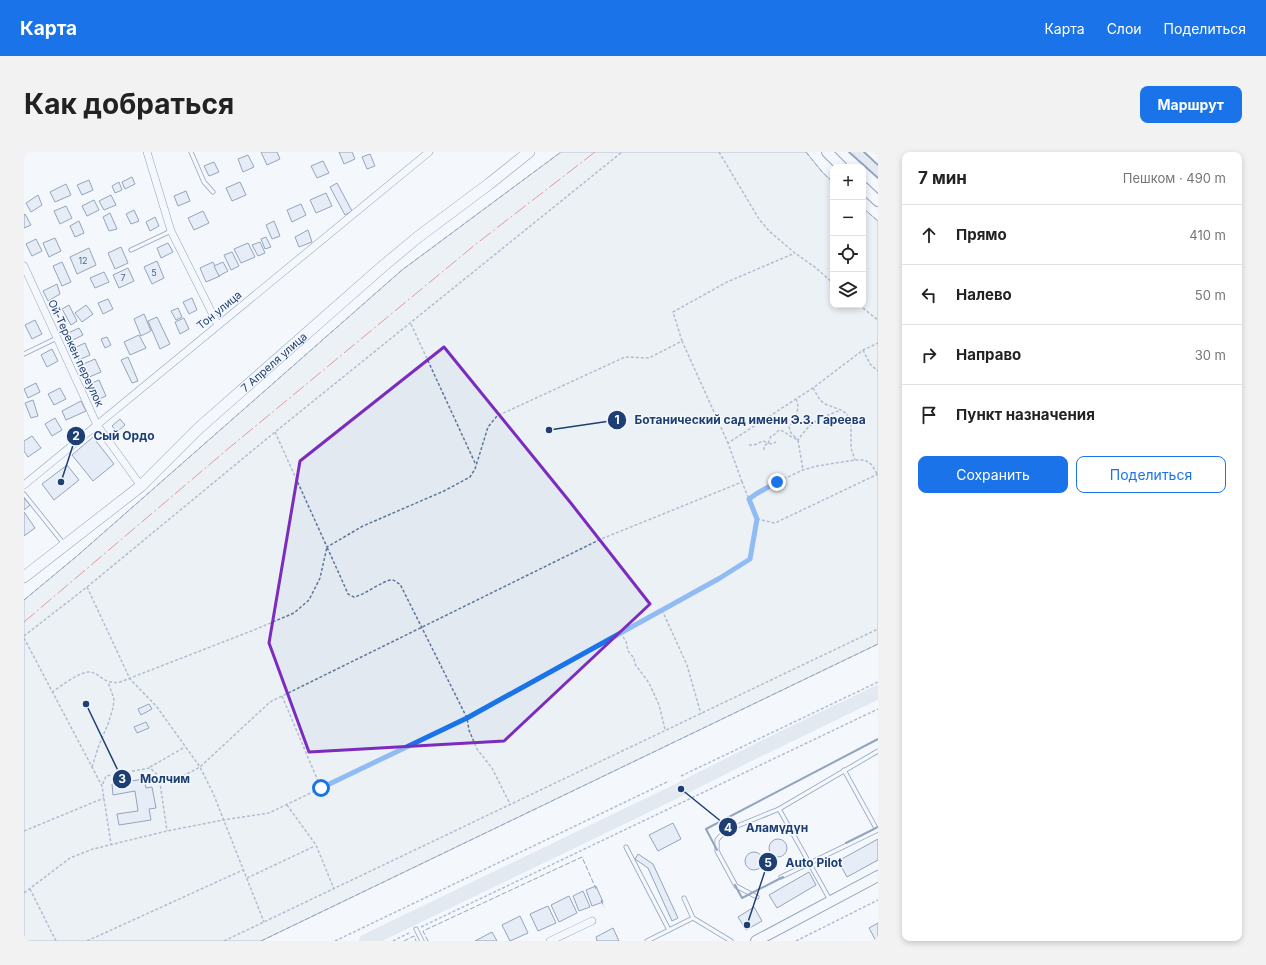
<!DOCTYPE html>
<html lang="ru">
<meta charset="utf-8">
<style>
:root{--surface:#fff;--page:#f2f2f2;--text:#222;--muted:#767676;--line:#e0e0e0;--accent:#1a73e8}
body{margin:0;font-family:Inter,sans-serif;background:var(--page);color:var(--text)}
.controls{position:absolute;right:12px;top:12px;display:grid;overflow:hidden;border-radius:8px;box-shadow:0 2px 6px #0003}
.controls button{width:36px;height:36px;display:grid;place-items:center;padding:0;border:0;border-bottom:1px solid var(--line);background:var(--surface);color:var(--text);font:20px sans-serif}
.stop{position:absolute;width:12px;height:12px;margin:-9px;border:3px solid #1a73e8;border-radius:50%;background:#fff}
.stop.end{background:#1a73e8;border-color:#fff;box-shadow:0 1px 4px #0008}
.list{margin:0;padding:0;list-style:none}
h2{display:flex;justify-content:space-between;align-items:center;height:52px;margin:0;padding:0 16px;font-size:17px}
h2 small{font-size:13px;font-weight:400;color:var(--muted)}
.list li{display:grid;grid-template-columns:26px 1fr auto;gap:12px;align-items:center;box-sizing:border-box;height:60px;padding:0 16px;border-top:1px solid var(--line)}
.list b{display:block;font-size:15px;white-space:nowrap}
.list em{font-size:13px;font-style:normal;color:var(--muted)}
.actions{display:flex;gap:8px;padding:12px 16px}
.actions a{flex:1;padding:9px 0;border:1px solid var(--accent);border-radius:8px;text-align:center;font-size:14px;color:var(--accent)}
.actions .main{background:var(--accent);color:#fff}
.icon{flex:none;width:22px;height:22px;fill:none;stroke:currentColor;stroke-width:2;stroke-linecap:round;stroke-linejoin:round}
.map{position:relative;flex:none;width:854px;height:789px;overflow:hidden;border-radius:8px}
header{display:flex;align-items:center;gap:24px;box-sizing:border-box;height:56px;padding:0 20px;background:var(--accent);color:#fff}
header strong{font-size:19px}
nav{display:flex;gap:22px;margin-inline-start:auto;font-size:14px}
.intro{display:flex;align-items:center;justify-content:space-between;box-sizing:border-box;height:96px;padding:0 24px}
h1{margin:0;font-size:28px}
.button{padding:10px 18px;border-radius:8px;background:var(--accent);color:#fff;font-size:14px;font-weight:700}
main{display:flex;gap:24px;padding:0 24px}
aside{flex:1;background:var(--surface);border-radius:8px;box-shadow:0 2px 6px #0003}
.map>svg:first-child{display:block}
.green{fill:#e3e9f0;stroke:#687fa3}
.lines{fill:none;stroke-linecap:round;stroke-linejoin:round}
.canal{stroke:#cfd7e4;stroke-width:8}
.river{stroke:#cfd7e4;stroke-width:14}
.building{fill:#d5e0f0;stroke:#1d3f73}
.service-casing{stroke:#1d3f73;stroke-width:5}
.minor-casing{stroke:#1d3f73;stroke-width:8}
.secondary-casing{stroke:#1d3f73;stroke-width:12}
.primary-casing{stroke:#1d3f73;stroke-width:12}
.path{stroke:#5e769c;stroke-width:1.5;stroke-dasharray:3 2;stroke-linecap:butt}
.service{stroke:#f4f7fb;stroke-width:3.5}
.minor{stroke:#f4f7fb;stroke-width:7}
.secondary{stroke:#f4f7fb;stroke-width:10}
.primary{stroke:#f4f7fb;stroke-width:11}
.fence{stroke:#1d3f73;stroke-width:1;stroke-dasharray:5 2;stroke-linecap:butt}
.wall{stroke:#1d3f73;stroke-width:2}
.power{stroke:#c62828;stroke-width:1;stroke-dasharray:14 3 2 3;stroke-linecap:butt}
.route{stroke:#1a73e8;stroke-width:5}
.marked{fill:none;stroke:#7b2cbf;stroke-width:3;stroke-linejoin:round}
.labels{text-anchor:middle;stroke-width:3;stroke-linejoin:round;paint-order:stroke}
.number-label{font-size:9px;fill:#4b6792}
.street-label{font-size:11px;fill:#1d3f73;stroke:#f4f7fb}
.leader{fill:none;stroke:#1d3f73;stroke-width:1.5}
.callout-dot{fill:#1d3f73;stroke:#f4f7fb;stroke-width:1.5}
.mark-label{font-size:12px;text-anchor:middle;font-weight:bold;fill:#fff}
.callout-label{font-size:12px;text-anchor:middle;font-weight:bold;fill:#1d3f73;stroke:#f4f7fb;stroke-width:3;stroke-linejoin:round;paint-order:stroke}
</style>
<header>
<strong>Карта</strong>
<nav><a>Карта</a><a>Слои</a><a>Поделиться</a></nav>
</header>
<div class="intro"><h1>Как добраться</h1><a class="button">Маршрут</a></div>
<main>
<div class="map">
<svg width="854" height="789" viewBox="0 0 854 789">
<rect width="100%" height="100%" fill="#f4f7fb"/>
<!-- green -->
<path class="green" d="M537,0H782L799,21L809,30V153H839V56L854,69V492L237,789H0V448L53,404L378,118Z"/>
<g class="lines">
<!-- canal -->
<path class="canal" d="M832,0L854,20"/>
<!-- river -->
<path class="river" d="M342,789L657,637L730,600L854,540"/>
</g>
<!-- building -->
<g class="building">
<path d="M237,0H253L256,7L243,13Z"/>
<path d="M315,0H328L331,7L320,12Z"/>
<path d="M346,2L351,14L343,17L338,5Z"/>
<path d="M224,3L230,15L219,20L214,7Z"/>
<path d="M299,9L305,21L293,26L287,14Z"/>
<path d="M190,10L195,20L185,24L180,14Z"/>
<path d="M108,25L111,32L101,37L98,30Z"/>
<path d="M65,28L69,38L58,43L53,33Z"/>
<path d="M95,30L98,38L91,41L88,34Z"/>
<path d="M216,30L222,43L208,49L202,36Z"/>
<path d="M313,31L328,59L321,63L306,35Z"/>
<path d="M42,32L47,43L31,50L26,40Z"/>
<path d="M162,39L166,49L154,54L150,44Z"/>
<path d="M302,41L308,54L292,61L286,48Z"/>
<path d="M14,43L18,53L7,60L2,51Z"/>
<path d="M87,43L92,53L80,58L75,49Z"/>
<path d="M70,48L75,58L63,64L58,54Z"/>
<path d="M277,52L282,63L268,70L263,58Z"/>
<path d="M42,54L48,66L36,72L30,59Z"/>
<path d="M110,58L115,69L107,72L102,62Z"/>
<path d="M179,59L185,71L170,78L164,66Z"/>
<path d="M86,61L93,77L85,79L79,65Z"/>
<path d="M1,62L7,73L0,76V63Z"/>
<path d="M131,65L135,74L126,79L122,70Z"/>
<path d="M55,69L60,81L51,85L46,74Z"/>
<path d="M250,69L256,84L248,87L242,73Z"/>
<path d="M284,78L288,90L275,95L271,85Z"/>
<path d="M242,85L247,95L241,97L237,87Z"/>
<path d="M31,86L37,99L25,105L19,91Z"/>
<path d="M12,87L18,99L8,104L2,92Z"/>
<path d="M236,90L241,101L234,104L228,93Z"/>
<path d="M144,91L149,100L137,106L133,96Z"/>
<path d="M224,91L231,105L217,111L210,97Z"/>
<path d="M97,95L104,111L91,117L84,101Z"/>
<path d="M65,96L72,113L53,122L46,105Z"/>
<path d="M208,100L215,114L207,118L200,103Z"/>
<path d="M133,109L140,126L128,132L120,115Z"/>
<path d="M38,110L47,130L38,134L29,114Z"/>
<path d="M189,110L196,124L182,130L176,116Z"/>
<path d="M199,110L204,119L195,124L190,114Z"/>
<path d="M104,116L110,129L95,136L89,123Z"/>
<path d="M80,120L85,130L71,136L66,126Z"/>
<path d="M33,132L36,142L24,149L19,139Z"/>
<path d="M168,146L173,158L165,162L159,150Z"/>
<path d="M84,147L89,157L79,162L74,151Z"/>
<path d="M45,153L53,169L47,173L38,157Z"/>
<path d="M62,153L69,162L58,170L51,161Z"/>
<path d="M154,156L158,165L152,168L147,159Z"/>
<path d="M120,162L127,179L117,184L110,167Z"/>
<path d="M133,165L146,192L136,197L124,169Z"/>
<path d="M160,166L165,177L156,182L151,170Z"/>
<path d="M11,168L18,182L8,187L1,173Z"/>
<path d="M55,176L59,183L47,189L44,181Z"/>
<path d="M115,183L122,196L106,203L100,190Z"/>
<path d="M83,185L87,193L81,196L77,187Z"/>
<path d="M61,191L66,203L55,208L50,196Z"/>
<path d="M28,197L34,209L23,215L17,203Z"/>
<path d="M104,205L114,229L108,231L97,208Z"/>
<path d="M71,207L77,220L63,226L57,213Z"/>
<path d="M75,228L82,244L73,248L66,232Z"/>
<path d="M12,231L16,240L4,246L0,237Z"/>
<path d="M36,236L42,247L30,253L24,242Z"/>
<path d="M9,248L14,264L7,266L1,251Z"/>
<path d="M57,249L62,259L42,268L38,259Z"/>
<path d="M31,266L38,278L28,284L21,272Z"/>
<path d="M96,267L101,273L93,280L88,274Z"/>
<path d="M8,284L17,296L4,305L0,299V289Z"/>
<path d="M69,285L90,312L69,329L48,303Z"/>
<path d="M43,313L55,328L30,348L18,332Z"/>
<path d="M0,346L6,353L0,358Z"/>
<path d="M0,360L11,376L0,384Z"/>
<path d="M125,552L128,557L117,563L114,557Z"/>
<path d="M122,570L125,576L113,581L110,575Z"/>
<path d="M120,627L122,636L128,635L132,656L125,657L127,668L95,673L93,662L114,659L111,639L89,643L88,632Z"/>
<path d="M649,671L657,687L634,699L625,683Z"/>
<path d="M854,687V708L823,725L814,709Z"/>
<circle cx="754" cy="696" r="9"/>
<circle cx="730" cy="709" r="9"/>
<path d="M614,702L629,712L654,766L648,769L624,716L611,707Z"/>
<path d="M785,720L792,733L753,756L745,743Z"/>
<path d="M572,734L579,750L568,754L562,738Z"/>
<path d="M559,739L566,755L555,759L549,744Z"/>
<path d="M545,744L553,761L535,770L527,753Z"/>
<path d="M524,754L532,771L514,779L506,762Z"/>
<path d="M730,755L738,769L722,778L714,765Z"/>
<path d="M496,764L504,781L486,789L478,773Z"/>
<path d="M854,771V789H852L845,776Z"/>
<path d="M589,776L595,789H573L572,785Z"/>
<path d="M468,780L473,789H451Z"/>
</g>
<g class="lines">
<defs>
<g id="service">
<path d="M167,0L180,30L189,40"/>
<path d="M107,98L147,79"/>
<path d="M0,202L33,186"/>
<path d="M0,342L40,392"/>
<path d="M820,618L853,678"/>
<path d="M755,657L806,748"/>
<path d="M602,695L645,778"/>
<path d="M757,725L854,678"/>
<path d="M733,745L712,734L693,699V688L701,679L755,657L854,599"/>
<path d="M660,746L669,766L707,789"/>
<path d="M392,777L398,789"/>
<path d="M623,789L669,766"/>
</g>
<g id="minor">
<path d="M123,0L147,79L194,173"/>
<path d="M0,114L73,273L117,334"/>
<path d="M0,333L405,0"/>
<path d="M526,789L568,769"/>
</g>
<g id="secondary">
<path d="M803,0L818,15"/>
<path d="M839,35L854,49"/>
<path d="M732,789L854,724"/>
</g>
<g id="primary">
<path id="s1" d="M0,425L117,334L175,276L358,115L394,85L465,32L505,0"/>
</g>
</defs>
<!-- service casing -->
<use href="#service" class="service-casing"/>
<!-- minor casing -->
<use href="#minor" class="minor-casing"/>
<!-- secondary casing -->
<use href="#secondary" class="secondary-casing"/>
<!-- primary casing -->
<use href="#primary" class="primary-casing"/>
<!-- path -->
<g class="path">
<path d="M695,0L735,67L745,79L771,101L792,116L809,131"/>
<path d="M835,153L854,168"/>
<path d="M387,172L452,313"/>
<path d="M658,189L649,160L703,130L771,101"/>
<path d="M839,198L846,212L854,219"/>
<path d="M789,236L796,248L801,252L817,258L823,262L827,274V296L831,308"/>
<path d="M772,247C777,257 771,266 765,275L767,281L774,288C787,269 796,266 817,258"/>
<path d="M251,280L303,395L339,374L420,339L446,325L451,317L464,275L473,264L601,205L625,206L658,189L704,291"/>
<path d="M725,293H730L739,289L744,291L747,284L750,283L755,278L761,280L764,283L774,288L779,318"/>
<path d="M740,298V294L744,291L748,292L752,290"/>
<path d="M718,330L704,291L789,236L839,198L854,191"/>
<path d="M725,347L732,342L753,330L779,318L793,314L831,308H841L848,313L853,322"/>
<path d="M733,367L751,371L854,322"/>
<path d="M63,435L106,527L133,555L176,615L189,641L240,770"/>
<path d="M638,458L663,513L677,562"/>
<path d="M596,481L602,489L604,499L610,506L611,512L625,531L635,553L641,577"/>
<path d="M0,484L63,435L251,280L598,0"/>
<path d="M0,486L78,634L87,692"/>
<path d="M28,540C37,534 54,521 64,520C77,520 78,533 96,530L230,478L270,461L285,448L296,426L303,395L321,435L324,442L330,445C341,443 359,428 368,428C371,428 373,431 376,432L443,566L445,578L453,597L468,616L486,652"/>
<path d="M258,544L297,636"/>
<path d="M68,615L75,593L84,572L89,556L90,547L84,530"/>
<path d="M126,615L161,595"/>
<path d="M135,624L143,679"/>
<path d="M657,624L854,530"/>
<path d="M263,653L292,693L310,737"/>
<path d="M0,679L80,646"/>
<path d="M223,726L291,694"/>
<path d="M6,737L32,789"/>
<path d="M0,741L46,706L69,697L143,679L199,668L245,661L443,566L696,426L726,407L733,367L718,330L577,387L246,550L176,615L159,624L143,627L135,624L126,616L82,624L78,634"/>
<path d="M397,775L854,557"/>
<path d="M63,789L219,718"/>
<path d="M200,789L854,477"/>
<path d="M311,789L645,629"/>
<path d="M369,789L387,780"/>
<path d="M772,789L854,748"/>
</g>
<!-- service -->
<use href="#service" class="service"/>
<!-- minor -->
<use href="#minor" class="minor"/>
<!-- secondary -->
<use href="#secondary" class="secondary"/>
<!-- primary -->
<use href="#primary" class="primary"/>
<!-- fence -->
<g class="fence">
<path d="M782,0L799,21L809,30"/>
<path d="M839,56L854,69"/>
<path d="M0,448L53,404L378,118L537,0"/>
<path d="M577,748L580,755"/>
<path d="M237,789L854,492"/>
<path d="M380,789L390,784L392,789"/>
<path d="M404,789L399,779L558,705L572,737"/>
</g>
<!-- wall -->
<g class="wall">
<path d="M825,0L854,26"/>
<path d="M840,0L854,13"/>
<path d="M822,691L854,675"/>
<path d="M693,698L682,677L854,587"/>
<path d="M711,733L718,746L759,725"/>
</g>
<!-- power -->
<path class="power" d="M0,470L205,296L452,92L571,0"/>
</g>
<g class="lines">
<!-- route -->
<path class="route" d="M297,636L443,566L696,426L726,407L733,367L725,347L732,342L753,330"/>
</g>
<!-- marked area -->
<path d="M0 0H854V789H0ZM420,195L546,350L626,452L480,589L285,600L245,491L276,309Z" fill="#f4f7fb" fill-opacity=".55" fill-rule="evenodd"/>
<path class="marked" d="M420,195L546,350L626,452L480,589L285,600L245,491L276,309Z"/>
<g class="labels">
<!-- number labels -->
<g class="number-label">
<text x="59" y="112">12</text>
<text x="130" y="124">5</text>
<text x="99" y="129">7</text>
</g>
<!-- street labels -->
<g class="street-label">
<text transform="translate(195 158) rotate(-39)" y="4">Тон улица</text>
<text transform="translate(52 201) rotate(65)" y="4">Ой-Терекен переулок</text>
<text dy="4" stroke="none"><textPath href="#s1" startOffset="330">7 Апреля улица</textPath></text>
</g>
</g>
<!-- callouts -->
<path class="leader" d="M525 278L593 268M37 330L52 284M62 552L98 627M657 637L704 675M723 773L744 710"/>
<g class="callout-dot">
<circle cx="525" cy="278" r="4"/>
<circle cx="37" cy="330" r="4"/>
<circle cx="62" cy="552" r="4"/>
<circle cx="657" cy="637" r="4"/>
<circle cx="723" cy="773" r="4"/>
<circle cx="593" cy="268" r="10"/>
<circle cx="52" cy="284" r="10"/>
<circle cx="98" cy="627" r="10"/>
<circle cx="704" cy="675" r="10"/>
<circle cx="744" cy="710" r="10"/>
</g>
<g class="mark-label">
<text x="593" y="272">1</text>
<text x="52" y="288">2</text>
<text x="98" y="631">3</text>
<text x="704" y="680">4</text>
<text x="744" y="715">5</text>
</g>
<g class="callout-label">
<text x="726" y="272">Ботанический сад имени Э.З. Гареева</text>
<text x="100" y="288">Сый Ордо</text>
<text x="141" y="631">Молчим</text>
<text x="753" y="680">Аламүдүн</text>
<text x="790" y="715">Auto Pilot</text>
</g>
</svg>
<div class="controls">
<button>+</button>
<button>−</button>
<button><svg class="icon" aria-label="locate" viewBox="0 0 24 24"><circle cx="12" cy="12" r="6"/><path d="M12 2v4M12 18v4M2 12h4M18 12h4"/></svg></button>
<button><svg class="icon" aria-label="layers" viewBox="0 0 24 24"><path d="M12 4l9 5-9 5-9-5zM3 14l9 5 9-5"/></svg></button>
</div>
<div class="stop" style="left:297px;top:636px"></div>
<div class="stop end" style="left:753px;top:330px"></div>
</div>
<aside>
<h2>7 мин<small>Пешком · 490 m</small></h2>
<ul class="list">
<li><svg class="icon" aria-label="ahead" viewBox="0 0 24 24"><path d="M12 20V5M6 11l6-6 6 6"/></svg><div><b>Прямо</b></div><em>410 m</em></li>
<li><svg class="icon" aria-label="left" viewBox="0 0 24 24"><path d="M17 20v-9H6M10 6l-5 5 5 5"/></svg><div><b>Налево</b></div><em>50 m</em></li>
<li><svg class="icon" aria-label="right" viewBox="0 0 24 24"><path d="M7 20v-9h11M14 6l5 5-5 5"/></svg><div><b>Направо</b></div><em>30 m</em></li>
<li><svg class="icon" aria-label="arrive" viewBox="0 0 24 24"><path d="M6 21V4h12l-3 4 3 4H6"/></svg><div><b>Пункт назначения</b></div></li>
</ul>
<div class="actions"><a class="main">Сохранить</a><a>Поделиться</a></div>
</aside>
</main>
